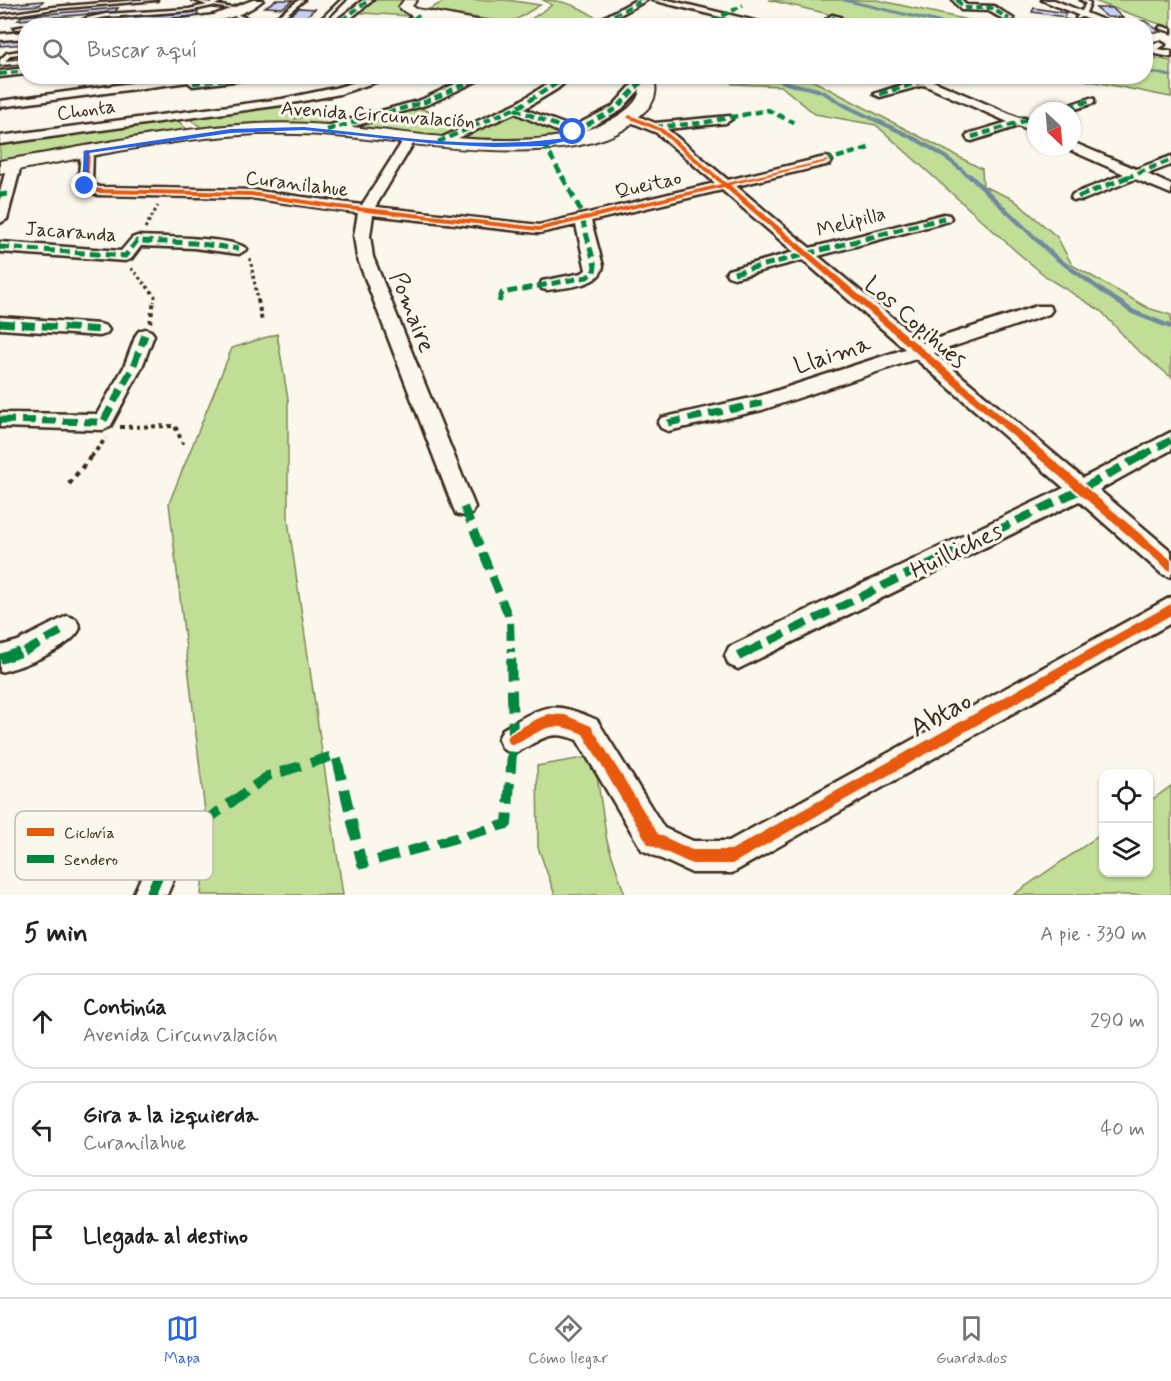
<!DOCTYPE html>
<html lang="es">
<meta charset="utf-8">
<style>
:root{--surface:#fff;--page:#f2f2f2;--text:#222;--muted:#767676;--line:#e0e0e0;--accent:#2563eb}
body{margin:0;font-family:Mynerve,sans-serif;background:var(--page);color:var(--text)}
.controls{position:absolute;right:18px;bottom:18px;display:grid;overflow:hidden;border-radius:12px;box-shadow:0 2px 4px #0004}
.controls button{width:54px;height:54px;display:grid;place-items:center;padding:0;border:0;border-bottom:2px solid var(--line);background:var(--surface);color:var(--text);font:30px sans-serif}
.compass{position:absolute;left:1027px;top:102px;width:54px;height:54px;border-radius:50%;background:var(--surface);box-shadow:0 2px 4px #0004;rotate:154deg}
.stop{position:absolute;width:18px;height:18px;margin:-14px;border:4px solid #2563eb;border-radius:50%;background:#fff}
.stop.end{background:#2563eb;border-color:#fff;box-shadow:0 2px 6px #0008}
.list{margin:0;padding:0;list-style:none}
h2{display:flex;justify-content:space-between;align-items:center;height:78px;margin:0;padding:0 24px;font-size:26px}
h2 small{font-size:20px;font-weight:400;color:var(--muted)}
.list li{display:grid;grid-template-columns:39px 1fr auto;gap:18px;align-items:center;box-sizing:border-box;height:96px;margin:0 12px 12px;padding:0 12px;border:2px solid var(--line);border-radius:24px}
.list b{display:block;font-size:22px;white-space:nowrap}
.list p{margin:0;font-size:20px;white-space:nowrap;color:var(--muted)}
.list em{font-size:20px;font-style:normal;color:var(--muted)}
.icon{flex:none;width:33px;height:33px;fill:none;stroke:currentColor;stroke-width:2;stroke-linecap:round;stroke-linejoin:round}
.map{position:relative;flex:none;width:1171px;height:895px;overflow:hidden}
.search{position:absolute;background:var(--surface);box-shadow:0 2px 4px #0004;left:18px;right:18px;top:18px;height:66px;display:flex;align-items:center;gap:15px;box-sizing:border-box;padding:0 21px;border-radius:24px;color:var(--muted);font-size:22px}
.sheet{height:402px;background:var(--surface)}
nav{display:flex;justify-content:space-around;align-items:center;box-sizing:border-box;height:84px;border-top:2px solid var(--line);background:var(--surface);font-size:16px;color:var(--muted)}
nav a{display:grid;justify-items:center;gap:3px}
nav .on{color:var(--accent)}
.map>svg:first-child{display:block}
.green{fill:#c0de96;stroke:#7e845a;stroke-width:1.5}
.lines{fill:none;stroke-linecap:round;stroke-linejoin:round}
.stream-far3{stroke:#728a9e;stroke-width:3}
.stream-far2{stroke:#728a9e;stroke-width:4}
.stream-far1{stroke:#728a9e;stroke-width:4.5}
.stream{stroke:#728a9e;stroke-width:5}
.building{fill:#c4d1f8;stroke:#3b2a1e;stroke-width:1.5}
.lane-casing{stroke:#3b2a1e;stroke-width:5}
.street-casing{stroke:#3b2a1e;stroke-width:5}
.secondary-casing{stroke:#3b2a1e;stroke-width:4}
.path-far2{stroke:#3b2a1e;stroke-width:3;stroke-dasharray:3 3;stroke-linecap:butt}
.path-far1{stroke:#3b2a1e;stroke-width:4;stroke-dasharray:4 4;stroke-linecap:butt}
.path{stroke:#3b2a1e;stroke-width:4.5;stroke-dasharray:5 5;stroke-linecap:butt}
.lane{fill:#fbf7ec;fill-rule:evenodd}
.street{fill:#fbf7ec;fill-rule:evenodd}
.secondary{fill:#fbf7ec;fill-rule:evenodd}
.quiet-far5{stroke:#00873e;stroke-width:4;stroke-dasharray:7 4;stroke-linecap:butt}
.quiet-far4{stroke:#00873e;stroke-width:4.5;stroke-dasharray:8 4.5;stroke-linecap:butt}
.quiet-far3{stroke:#00873e;stroke-width:5;stroke-dasharray:10 5;stroke-linecap:butt}
.quiet-far2{stroke:#00873e;stroke-width:7;stroke-dasharray:14 7;stroke-linecap:butt}
.quiet-far1{stroke:#00873e;stroke-width:8;stroke-dasharray:17 8;stroke-linecap:butt}
.quiet{stroke:#00873e;stroke-width:10;stroke-dasharray:21 10;stroke-linecap:butt}
.cycleway-casing{stroke:#fbf7ec;stroke-width:4}
.cycleway{fill:#e8590c;fill-rule:evenodd}
.route{fill:#2563eb}
.labels{text-anchor:middle;stroke-width:6;stroke-linejoin:round;paint-order:stroke}
.far-street-label{font-size:20px;fill:#3b2a1e;stroke:#fbf7ec}
.street-label{font-size:24px;fill:#3b2a1e;stroke:#fbf7ec}
.near-street-label{font-size:28px;fill:#3b2a1e;stroke:#fbf7ec}
.key{fill:#fbf7ec;stroke:#c1baae;stroke-width:1.5}
.key-label{font-size:16px;fill:#3b2a1e}
</style>
<div class="map">
<svg width="1171" height="895" viewBox="0 0 1171 895">
<rect width="100%" height="100%" fill="#fbf7ec"/>
<filter id="ink" filterUnits="userSpaceOnUse"><feTurbulence type="fractalNoise" baseFrequency=".0167" numOctaves="2"/><feDisplacementMap in="SourceGraphic" scale="12" xChannelSelector="R" yChannelSelector="G"/><feConvolveMatrix kernelMatrix="1 2 1 2 8 2 1 2 1" color-interpolation-filters="sRGB"/></filter>
<g filter="url(#ink)">
<!-- green -->
<g class="green">
<path d="M375,0H406L400,7L413,14L410,16L362,13L358,10Z"/>
<path d="M447,0H507L540,5L511,23L427,10Z"/>
<path d="M543,0C566,0 588,10 605,25H522L552,5Z"/>
<path d="M769,0H877L991,25H875Z"/>
<path d="M1092,0H1171V28L1102,4Z"/>
<path d="M1146,56L1171,61V97L1070,77L1146,76Z"/>
<path d="M806,77L982,169L983,186L1013,199L1057,237L1072,265L1148,308L1171,315V377L1135,348L1101,311L1049,279L1018,253L876,125L815,114L781,86L732,84L729,77Z"/>
<path d="M286,105L295,119L334,111L346,123L337,126L206,131L187,117Z"/>
<path d="M418,107L467,128L441,139L345,127Z"/>
<path d="M514,111L568,133L566,137L535,142L447,140Z"/>
<path d="M176,119L190,132L0,163V143Z"/>
<path d="M277,334L288,399V520L343,895H201L207,829L169,503L232,348Z"/>
<path d="M594,756L607,841L625,895H555L538,847L537,766Z"/>
<path d="M1171,786V895H1013L1103,833L1104,872H1148L1149,802Z"/>
</g>
<g class="lines">
<!-- stream-far3 -->
<g class="stream-far3">
<path d="M844,0L955,26"/>
<path d="M1146,71L1171,76"/>
<path d="M773,76L778,79"/>
</g>
<!-- stream-far2 -->
<path class="stream-far2" d="M776,78C789,87 806,85 820,91C831,96 841,104 852,109C896,130 935,144 971,178"/>
<!-- stream-far1 -->
<path class="stream-far1" d="M970,176L1056,258L1118,302"/>
<!-- stream -->
<path class="stream" d="M1116,300L1133,312L1171,327"/>
</g>
<!-- building -->
<g class="building">
<path d="M276,0H293L282,8L265,7Z"/>
<path d="M43,1L40,5L0,8V5Z"/>
<path d="M118,8L115,12L18,20L22,16Z"/>
<path d="M299,8L315,9L298,23L282,22Z"/>
<path d="M1034,8L1066,13L1064,17L1032,12Z"/>
<path d="M1096,8H1112L1123,18L1107,17Z"/>
<path d="M198,12L197,16L105,23L108,19Z"/>
<path d="M1064,19L1099,25L1061,23Z"/>
<path d="M241,21L240,26H192L193,25Z"/>
<path d="M1127,21H1145L1161,32H1146V26H1134Z"/>
<path d="M26,39V44L0,46V41Z"/>
</g>
<g class="lines">
<defs>
<g id="lane">
<path d="M139,0H157L54,9L0,17V15L54,7Z"/>
<path d="M193,0L211,3L218,0H224L215,5L245,10L243,11L212,6L189,11L106,17L90,20L80,26H46L79,22L87,18L106,14L189,9L207,5Z"/>
<path d="M299,0H304L282,18L265,24L267,26H259L229,14L233,13L260,23L278,16Z"/>
<path d="M341,0H345L319,26H314Z"/>
<path d="M1081,0H1086L1090,3L1085,15L1078,19L1076,18L1081,13L1086,3Z"/>
<path d="M1061,24L1066,25V26H1059Z"/>
<path d="M26,26V28L16,29L14,28Z"/>
<path d="M1161,26L1171,29V32L1159,28Z"/>
<path d="M26,50V53L11,55L5,61L26,59V63L0,65V60L7,53Z"/>
</g>
<g id="street">
<path d="M253,0H263C231,28 171,26 131,26L214,15Z"/>
<path d="M363,0H373L341,26H330Z"/>
<path d="M636,0H647L607,22L599,20Z"/>
<path d="M652,0H668L776,26H757Z"/>
<path d="M953,0H962L966,5L994,6L1014,19L1006,21L989,11L961,10Z"/>
<path d="M1042,0H1054L1118,26H1104Z"/>
<path d="M417,12L424,14L411,26H401Z"/>
<path d="M832,15L840,17L829,26H818Z"/>
<path d="M26,32V38L0,40V34Z"/>
<path d="M1160,42L1165,45L1157,49L1171,51V57L1146,52V46Z"/>
<path d="M26,68V74L0,77V71Z"/>
<path d="M183,76H200L201,79L255,76L250,79L193,86L188,82L0,107V101Z"/>
<path d="M377,76H394L340,94L282,105L0,144V136L282,99L335,88Z"/>
<path d="M472,76H487L429,104L327,134L321,130L323,127L421,100Z"/>
<path d="M560,76H572L557,89L524,109L572,127L612,107L640,76L650,78L620,111L582,132L587,137L585,140H577L515,113L442,145H434L432,142L517,103Z"/>
<path d="M908,76L932,78L933,81L1019,118H1027L1028,122L1036,126V134L1018,126L972,141L968,140L966,137L968,134L1008,122L924,85L880,97L874,94L914,81Z"/>
<path d="M1090,98L1094,99V103L1069,111H1051Z"/>
<path d="M630,113L655,123L730,116L732,119L726,123L667,129L728,180L825,157L830,158L832,161L830,164L736,186L810,248L944,214L949,215L951,218L949,221L818,256L923,343L1037,306H1049L1052,310L1049,314L934,353L1083,478L1171,432V450L1099,490L1171,551V577L1162,574L1079,501L738,669L729,665L725,656L729,647L1064,488L916,359L762,410L668,431L661,428L658,423L661,418L760,396L905,349L803,260L734,278L728,276L726,273L728,270L794,252L722,190L591,221L603,266C600,287 565,287 548,290L542,289L540,285L542,281L582,273L586,270L576,225L539,233L373,215L370,236L373,257L475,507L472,514L464,516L456,514L453,507L357,257L354,236L358,213L251,198L98,195L80,189L78,186L81,152L87,148L93,152L92,184L100,187L251,190L362,205L404,139L410,135L416,139L375,207L539,225L715,183L657,133L626,120V114Z"/>
<path d="M1072,142L1136,169L1171,156V165L1147,174L1171,185V194L1135,179L1083,200H1073L1071,197L1073,194L1124,174L1068,149L1066,147H1072Z"/>
<path d="M14,161L21,165L7,219L0,223V192L7,165Z"/>
<path d="M137,236C156,237 236,237 247,249L239,254L194,248L141,246L131,259L125,261L0,252V242L121,251L132,238Z"/>
<path d="M0,317L100,324L106,326L109,330L106,334L100,336L0,329Z"/>
<path d="M145,329L151,331L154,335L142,367L110,427L103,430L0,427V413L97,414L124,367L136,335L139,331Z"/>
<path d="M1171,597V623L732,873H692L642,850L577,740C548,727 538,743 513,754L503,749L498,739L503,729C544,705 552,700 597,720L664,828L693,841H729Z"/>
<path d="M67,616L76,619L80,628C71,649 22,667 0,672V646L18,641Z"/>
<path d="M172,829L183,834L188,845L167,895H133L161,834Z"/>
</g>
<g id="secondary">
<path d="M404,0H417L412,6L417,9L487,22L493,26C470,26 415,25 399,7Z"/>
<path d="M637,76H652C659,90 655,103 643,113C638,117 632,124 626,128C564,168 419,144 348,137C317,134 287,133 257,134C170,138 85,158 0,173V161C85,147 170,128 256,124C287,122 319,124 351,127C429,134 565,161 629,108C639,99 643,90 637,76Z"/>
</g>
</defs>
<!-- lane casing -->
<use href="#lane" class="lane-casing"/>
<!-- street casing -->
<use href="#street" class="street-casing"/>
<!-- secondary casing -->
<use href="#secondary" class="secondary-casing"/>
<!-- path-far2 -->
<g class="path-far2">
<path d="M145,228L158,206"/>
<path d="M250,258L258,302"/>
<path d="M131,268L155,296L154,302"/>
</g>
<!-- path-far1 -->
<g class="path-far1">
<path d="M258,300L262,322"/>
<path d="M150,323L154,300"/>
<path d="M120,427L175,426L183,444"/>
<path d="M91,457L106,438"/>
</g>
<!-- path -->
<path class="path" d="M69,484L92,455"/>
<!-- lane -->
<use href="#lane" class="lane"/>
<!-- street -->
<use href="#street" class="street"/>
<!-- secondary -->
<use href="#secondary" class="secondary"/>
<!-- quiet-far5 -->
<g class="quiet-far5">
<path d="M957,0L964,8H991L1009,19"/>
<path d="M604,20L643,0"/>
<path d="M334,26L369,0"/>
<path d="M405,26L420,14"/>
<path d="M703,26L743,5"/>
<path d="M822,26L835,17"/>
<path d="M0,74L26,71"/>
<path d="M223,79L250,76"/>
<path d="M475,79L482,76"/>
<path d="M563,79L567,76"/>
<path d="M928,79L939,76"/>
</g>
<!-- quiet-far4 -->
<g class="quiet-far4">
<path d="M193,83L235,78"/>
<path d="M880,94L933,78"/>
<path d="M515,109L573,132"/>
<path d="M1057,111L1090,101"/>
<path d="M655,127L702,123L768,110L794,123"/>
<path d="M327,130L425,102L478,78"/>
<path d="M581,137L573,132L616,109L645,78"/>
<path d="M972,137L1036,117"/>
<path d="M438,142L522,105L565,78"/>
<path d="M544,144L563,178"/>
<path d="M825,161L872,147"/>
<path d="M1126,178L1171,160"/>
</g>
<!-- quiet-far3 -->
<g class="quiet-far3">
<path d="M562,176L585,218"/>
<path d="M0,195L7,194"/>
<path d="M1078,197L1130,176"/>
<path d="M0,247L125,256L137,241L194,243L239,249"/>
<path d="M734,273L944,218"/>
<path d="M499,302L502,293L587,277L594,272L595,266L583,222L585,218"/>
</g>
<!-- quiet-far2 -->
<g class="quiet-far2">
<path d="M0,323L100,330"/>
<path d="M0,420L103,422L133,367L145,335"/>
<path d="M668,423L762,403"/>
<path d="M1140,457L1171,440"/>
</g>
<!-- quiet-far1 -->
<g class="quiet-far1">
<path d="M464,507L510,620L511,652"/>
<path d="M24,652L67,628"/>
<path d="M747,652L1082,489L1143,455"/>
</g>
<!-- quiet -->
<g class="quiet">
<path d="M738,656L750,650"/>
<path d="M0,659L27,650"/>
<path d="M150,895L172,845L268,776L336,755L362,864L507,824L513,739L511,650"/>
</g>
<defs>
<g id="cycleway">
<path d="M630,115L663,129L726,183L827,160V162L730,185L1171,560V571L1167,569L724,187L539,231L339,209L251,196L98,193L82,186L84,152L87,150L90,152L88,185L99,189L251,192L339,205L539,227L721,184L659,131L628,118L627,117Z"/>
<path d="M1171,604V615L732,864H692L648,844L583,734C546,718 544,732 513,745L509,743L507,739L509,735L520,728L537,719L549,714L565,715L591,726L658,834L692,850H731Z"/>
</g>
</defs>
<!-- cycleway casing -->
<use href="#cycleway" class="cycleway-casing"/>
<!-- cycleway -->
<use href="#cycleway" class="cycleway"/>
</g>
</g>
<!-- route -->
<path class="route" d="M304,127C394,136 486,152 576,136L570,132L573,130L584,137L544,146L493,147L438,144L304,130L231,133L89,153L88,186L85,188L82,186L84,151L231,129Z"/>
<g class="labels">
<!-- far-street labels -->
<g class="far-street-label">
<text transform="translate(86 109) rotate(-8)" y="7">Chonta</text>
<text transform="translate(378 114) rotate(4)" y="7">Avenida Circunvalación</text>
<text transform="translate(297 183) rotate(7)" y="7">Curanilahue</text>
<text transform="translate(648 184) rotate(-13)" y="7">Queitao</text>
<text transform="translate(851 221) rotate(-15)" y="7">Melipilla</text>
<text transform="translate(71 231) rotate(4)" y="7">Jacaranda</text>
</g>
<!-- street labels -->
<g class="street-label">
<text transform="translate(413 312) rotate(68)" y="8">Pomaire</text>
<text transform="translate(916 322) rotate(41)" y="8">Los Copihues</text>
<text transform="translate(832 354) rotate(-18)" y="8">Llaima</text>
<text transform="translate(956 550) rotate(-26)" y="8">Huilliches</text>
</g>
<!-- near-street labels -->
<g class="near-street-label">
<text transform="translate(940 713) rotate(-29)" y="10">Abtao</text>
</g>
</g>
<!-- legend -->
<rect x="15" y="811" width="198" height="69" rx="9" class="key"/>
<rect x="27" y="828" width="27" height="8" fill="#e8590c"/>
<rect x="27" y="855" width="27" height="8" fill="#00873e"/>
<g class="key-label">
<text x="64" y="838">Ciclovía</text>
<text x="64" y="865">Sendero</text>
</g>
</svg>
<div class="controls">
<button><svg class="icon" aria-label="locate" viewBox="0 0 24 24"><circle cx="12" cy="12" r="6"/><path d="M12 2v4M12 18v4M2 12h4M18 12h4"/></svg></button>
<button><svg class="icon" aria-label="layers" viewBox="0 0 24 24"><path d="M12 4l9 5-9 5-9-5zM3 14l9 5 9-5"/></svg></button>
</div>
<svg class="compass" viewBox="-18 -18 36 36"><path d="M0-13l5 13h-10z" fill="#e53935"/><path d="M0 13l5-13h-10z" fill="#767676"/></svg>
<div class="stop" style="left:573px;top:132px"></div>
<div class="stop end" style="left:85px;top:186px"></div>
<div class="search"><svg class="icon" aria-label="search" viewBox="0 0 24 24"><circle cx="10" cy="10" r="6"/><path d="M15 15l6 6"/></svg>Buscar aquí</div>
</div>
<section class="sheet">
<h2>5 min<small>A pie · 330 m</small></h2>
<ul class="list">
<li><svg class="icon" aria-label="ahead" viewBox="0 0 24 24"><path d="M12 20V5M6 11l6-6 6 6"/></svg><div><b>Continúa</b><p>Avenida Circunvalación</p></div><em>290 m</em></li>
<li><svg class="icon" aria-label="left" viewBox="0 0 24 24"><path d="M17 20v-9H6M10 6l-5 5 5 5"/></svg><div><b>Gira a la izquierda</b><p>Curanilahue</p></div><em>40 m</em></li>
<li><svg class="icon" aria-label="arrive" viewBox="0 0 24 24"><path d="M6 21V4h12l-3 4 3 4H6"/></svg><div><b>Llegada al destino</b></div></li>
</ul>
</section>
<nav>
<a class="on"><svg class="icon" aria-label="map" viewBox="0 0 24 24"><path d="M3 6l6-2 6 2 6-2v14l-6 2-6-2-6 2zM9 4v14M15 6v14"/></svg>Mapa</a>
<a><svg class="icon" aria-label="directions" viewBox="0 0 24 24"><path d="M12 3l9 9-9 9-9-9zM9 14v-3h6M13 9l2 2-2 2"/></svg>Cómo llegar</a>
<a><svg class="icon" aria-label="saved" viewBox="0 0 24 24"><path d="M7 4h10v16l-5-4-5 4z"/></svg>Guardados</a>
</nav>
